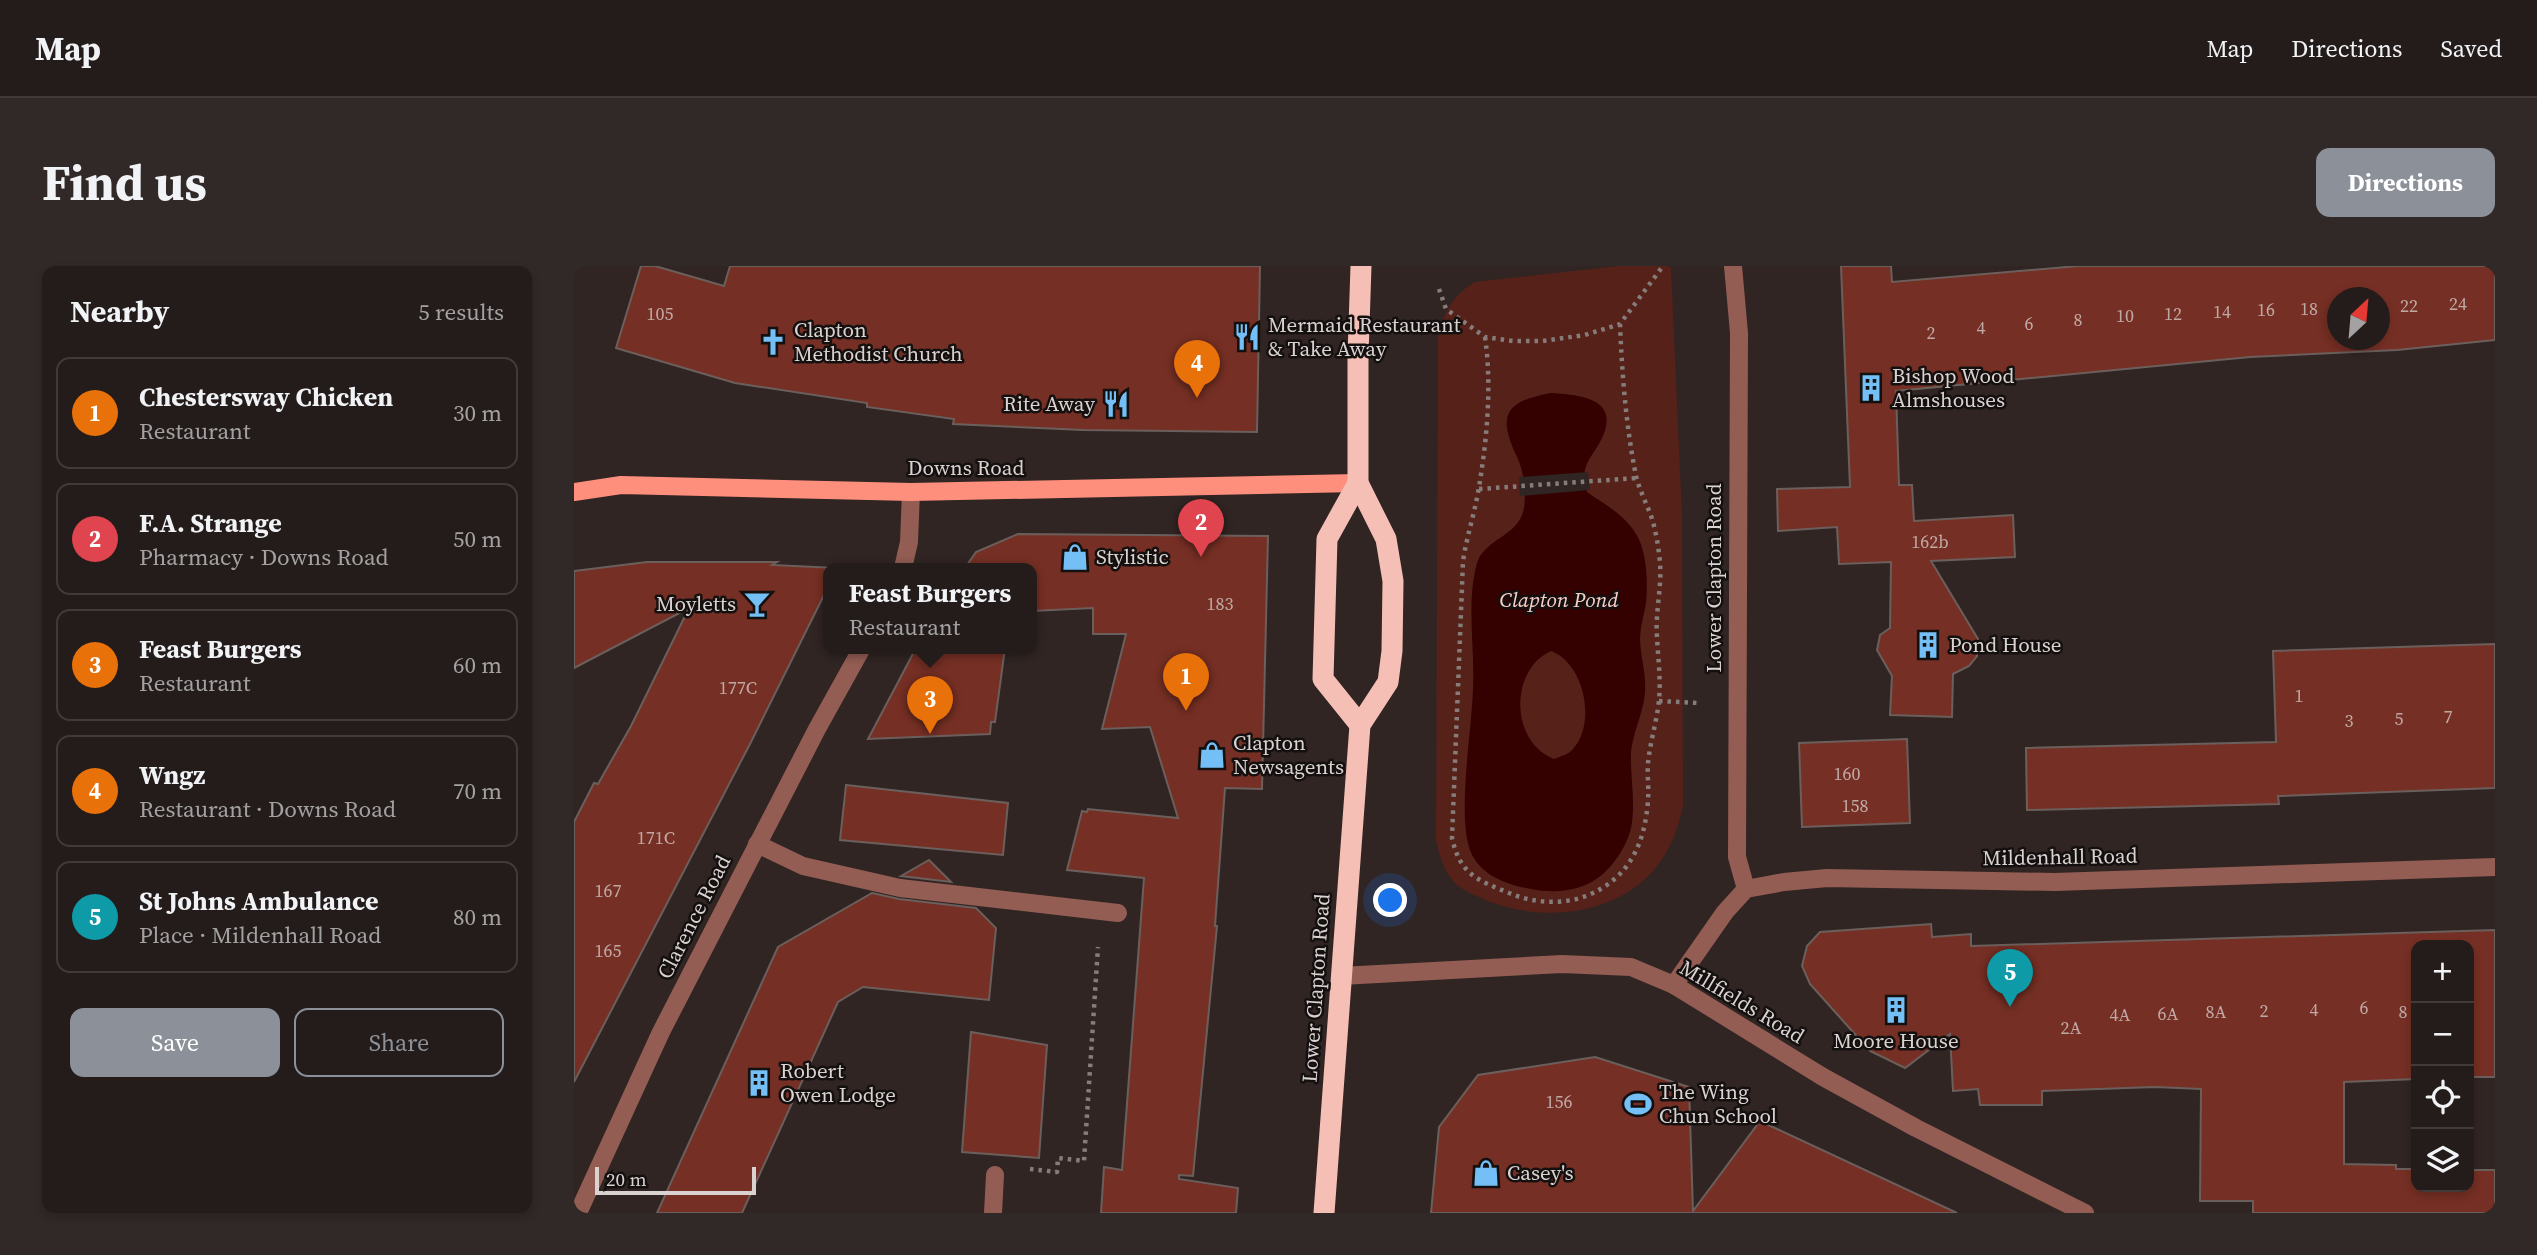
<!DOCTYPE html>
<meta charset="utf-8">
<style>
:root{--surface:#241c1a;--page:#302927;--text:#f1f3f6;--muted:#a3a1a2;--line:#413a39;--accent:#8c9099}
body{margin:0;font-family:"Source Serif 4",serif;background:var(--page);color:var(--text)}
.controls{position:absolute;right:21px;bottom:21px;display:grid;overflow:hidden;border-radius:14px;box-shadow:0 4px 10px #0003}
.controls button{width:63px;height:63px;display:grid;place-items:center;padding:0;border:0;border-bottom:2px solid var(--line);background:var(--surface);color:var(--text);font:35px sans-serif}
.compass{position:absolute;left:1753px;top:21px;width:63px;height:63px;border-radius:50%;background:var(--surface);box-shadow:0 4px 10px #0003;rotate:26deg}
.scale{position:absolute;left:21px;bottom:18px;width:161px;box-sizing:border-box;padding-left:7px;border:4px solid #d9d2d0;border-top:0;font-size:19px;line-height:24px;white-space:nowrap;color:#d9d2d0;-webkit-text-stroke:5px #14100f;paint-order:stroke}
.you{position:absolute;left:817px;top:635px;width:24px;height:24px;margin:-18px;border:5px solid #fff;border-radius:50%;background:#1a73e8;box-shadow:0 0 0 10px #1a73e833}
.badge{display:grid;place-items:center;width:46px;height:46px;border-radius:50%;background:var(--accent);color:#fff;font-size:23px;font-weight:700}
.pin{position:absolute;translate:-50% -58px;filter:drop-shadow(0 2px 4px #0008)}
.pin::after{content:'';position:absolute;top:37px;width:24px;height:21px;background:inherit;clip-path:polygon(0 0,100% 0,50% 100%)}
.popup{position:absolute;left:249px;top:297px;width:214px;height:91px;box-sizing:border-box;display:grid;place-content:center;border-radius:14px;background:var(--surface);filter:drop-shadow(0 2px 5px #0005);font-size:23px;white-space:nowrap;color:var(--muted)}
.popup b{font-size:26px;color:var(--text)}
.popup::after{content:'';position:absolute;left:50%;top:100%;margin-left:-14px;border:14px solid transparent;border-top-color:var(--surface)}
.list{margin:0;padding:0;list-style:none}
h2{display:flex;justify-content:space-between;align-items:center;height:91px;margin:0;padding:0 28px;font-size:30px}
h2 small{font-size:23px;font-weight:400;color:var(--muted)}
.list li{display:grid;grid-template-columns:46px 1fr auto;gap:21px;align-items:center;box-sizing:border-box;height:112px;margin:0 14px 14px;padding:0 14px;border:2px solid var(--line);border-radius:14px}
.list b{display:block;font-size:26px;white-space:nowrap}
.list p{margin:0;font-size:23px;white-space:nowrap;color:var(--muted)}
.list em{font-size:23px;font-style:normal;color:var(--muted)}
.actions{display:flex;gap:14px;padding:21px 28px}
.actions a{flex:1;padding:16px 0;border:2px solid var(--accent);border-radius:14px;text-align:center;font-size:24px;color:var(--accent)}
.actions .main{background:var(--accent);color:#fff}
.icon{flex:none;width:38px;height:38px;fill:none;stroke:currentColor;stroke-width:2;stroke-linecap:round;stroke-linejoin:round}
.map{position:relative;flex:none;width:1921px;height:947px;overflow:hidden;border-radius:14px}
header{display:flex;align-items:center;gap:42px;box-sizing:border-box;height:98px;padding:0 35px;background:var(--surface);border-bottom:2px solid var(--line)}
header strong{font-size:33px}
nav{display:flex;gap:38px;margin-inline-start:auto;font-size:24px}
.intro{display:flex;align-items:center;justify-content:space-between;box-sizing:border-box;height:168px;padding:0 42px}
h1{margin:0;font-size:49px}
.button{padding:18px 32px;border-radius:14px;background:var(--accent);color:#fff;font-size:24px;font-weight:700}
main{display:flex;gap:42px;padding:0 42px}
aside{flex:1;background:var(--surface);border-radius:14px;box-shadow:0 4px 10px #0003}
.map>svg:first-child{display:block}
.green{fill:#562119}
.water{fill:#340100;fill-rule:evenodd}
.pier{fill:#302523}
.building{fill:#762f24;stroke:#6b5f5c;stroke-width:2;fill-rule:evenodd}
.lines{fill:none;stroke-linecap:round;stroke-linejoin:round}
.path{stroke:#867d7b;stroke-width:4.5;stroke-dasharray:3.5 5;stroke-linecap:butt}
.minor{stroke:#935d53;stroke-width:18}
.major{stroke:#fe8f7c;stroke-width:18}
.highway{stroke:#f6bfb5;stroke-width:21}
.labels{text-anchor:middle;stroke-width:5;stroke-linejoin:round;paint-order:stroke}
.number-label{font-size:18px;fill:#c0a9a5}
.poi-label{font-size:21px;fill:#d9d2d0;stroke:#14100f;text-anchor:start}
.street-label{font-size:21px;fill:#d9d2d0;stroke:#14100f}
.park-label{font-size:21px;font-style:italic;fill:#fdd0c7;stroke:#14100f}
</style>
<header>
<strong>Map</strong>
<nav><a>Map</a><a>Directions</a><a>Saved</a></nav>
</header>
<div class="intro"><h1>Find us</h1><a class="button">Directions</a></div>
<main>
<aside>
<h2>Nearby<small>5 results</small></h2>
<ul class="list">
<li><span class="badge" style="background:#e8710a">1</span><div><b>Chestersway Chicken</b><p>Restaurant</p></div><em>30 m</em></li>
<li><span class="badge" style="background:#e0444e">2</span><div><b>F.A. Strange</b><p>Pharmacy · Downs Road</p></div><em>50 m</em></li>
<li><span class="badge" style="background:#e8710a">3</span><div><b>Feast Burgers</b><p>Restaurant</p></div><em>60 m</em></li>
<li><span class="badge" style="background:#e8710a">4</span><div><b>Wngz</b><p>Restaurant · Downs Road</p></div><em>70 m</em></li>
<li><span class="badge" style="background:#0f9aa8">5</span><div><b>St Johns Ambulance</b><p>Place · Mildenhall Road</p></div><em>80 m</em></li>
</ul>
<div class="actions"><a class="main">Save</a><a>Share</a></div>
</aside>
<div class="map">
<svg width="1921" height="947" viewBox="0 0 1921 947">
<rect width="100%" height="100%" fill="#302523"/>
<!-- green -->
<path class="green" d="M1044,0H1093L1097,2L1108,250L1109,539C1103,568 1093,593 1071,613C1029,652 960,655 909,633C898,628 886,623 878,614C869,602 865,588 862,574L864,72C869,47 879,29 901,16Z"/>
<!-- water -->
<path class="water" d="M977,127C1006,129 1048,132 1027,174C1022,184 1013,194 1011,204C1009,211 1012,219 1013,226C1030,238 1051,249 1062,268C1073,285 1074,317 1072,337C1070,349 1066,362 1066,374C1067,395 1074,413 1070,434C1067,451 1059,468 1057,486C1056,511 1062,538 1057,562C1053,579 1042,596 1029,608C1007,627 978,628 952,622C930,618 904,607 896,584C883,547 898,464 899,422C901,381 892,337 903,297C911,272 945,271 950,242C952,228 950,206 944,193C924,151 928,136 977,127ZM977,385C1010,397 1023,456 999,483C994,489 987,490 980,493C936,476 935,404 977,385Z"/>
<!-- pier -->
<path class="pier" d="M1014,206L1016,224L946,230L945,211Z"/>
<!-- building -->
<g class="building">
<path d="M67,0H81L150,20L156,0H686L683,166L509,164L379,158L380,153L293,141V137L161,117L42,82Z"/>
<path d="M1267,0H1317L1318,16L1504,0H1921V74L1823,84L1676,91L1322,125L1325,219H1338L1340,255L1439,249L1441,291L1357,295L1404,373L1403,390L1395,400L1379,408L1378,451L1316,449L1318,410L1303,384L1306,369L1316,362L1317,296L1265,298L1263,261L1204,265L1203,223L1276,221ZM1763,32H1805V74H1763Z"/>
<path d="M444,268L694,270L688,523L651,522L641,660H643L619,910L605,909V913L664,922L662,947H527L530,901L548,904L570,612L493,604L508,545L513,546L514,543L604,552L576,461L528,463L552,368H519V342L458,345V302H391L402,286Z"/>
<path d="M73,296H203L198,299L263,302H255V319L177,476L0,816V556L20,517L24,518L57,460L115,342L0,402V305Z"/>
<path d="M1921,378V522L1704,530L1705,538L1453,544L1452,482L1702,476L1699,385Z"/>
<path d="M342,382H431L421,456H417L416,468L294,473Z"/>
<path d="M1333,473L1336,557L1228,561L1225,477Z"/>
<path d="M272,519L434,537L429,589L266,574Z"/>
<path d="M355,594L377,616L327,610Z"/>
<path d="M298,627L325,633L402,642L422,662L415,734L289,721L264,736L168,947H83L204,681Z"/>
<path d="M1357,658L1358,671L1397,668V680L1921,664V811H1895V679H1842V813L1770,816V898L1822,899V903H1842V921H1895V904H1921V947H1679V935H1626L1627,823L1581,821L1468,825V839H1406L1404,823L1379,825L1376,768L1331,802L1296,785L1236,718L1228,700L1233,680L1246,666Z"/>
<path d="M397,766L473,779L465,892L388,886Z"/>
<path d="M1021,791L1115,821L1119,945L1186,855L1383,947H857L865,861L904,809Z"/>
</g>
<g class="lines">
<!-- path -->
<g class="path">
<path d="M865,23L872,43L911,71L939,75H969L1011,69L1046,58L1089,0"/>
<path d="M911,71C918,119 913,173 905,221C901,246 893,269 889,295L878,572C886,608 903,614 935,627C958,637 989,639 1012,630C1055,613 1071,578 1074,534C1075,522 1073,509 1074,497C1076,476 1083,455 1085,434C1087,413 1084,392 1083,371C1081,346 1088,322 1086,297C1085,285 1083,272 1080,260C1076,243 1066,227 1062,210C1052,160 1048,109 1046,58"/>
<path d="M905,223L1063,212"/>
<path d="M1085,435L1125,437"/>
<path d="M456,903L483,906L484,892L510,895L524,681"/>
</g>
<!-- minor -->
<g class="minor">
<path d="M1159,0L1165,67L1163,591L1172,623"/>
<path d="M329,302L335,276L337,226"/>
<path d="M183,578L229,600L326,622L544,647"/>
<path d="M767,710L988,698L1057,701L1100,719L1249,811L1342,862L1511,947"/>
<path d="M1100,719L1151,646L1172,623L1210,616L1253,612L1481,616L1921,601"/>
<path d="M4,947L87,766L243,463L288,382"/>
<path d="M419,947L421,909"/>
</g>
<!-- major -->
<path class="major" d="M0,226L47,219L337,226L784,217"/>
<!-- highway -->
<g class="highway">
<path d="M784,217L753,273L749,413L786,459"/>
<path d="M750,947L786,459L814,416L818,385L819,315L812,273L784,217V90L787,0"/>
</g>
</g>
<!-- icons -->
<defs>
<symbol id="restaurant-bare" viewBox="-9 -9 18 18"><path d="M-5-6h1v4h1v-4h1v4h1v-4h1v5L-1.5 .5V6h-2V.5L-5-1ZM5-6V6H3V1.5H1.5Q1.5-4 5-6Z" fill="#74c0f6" stroke="#14100f" stroke-width="2.5" paint-order="stroke"/></symbol>
<symbol id="church-bare" viewBox="-9 -9 18 18"><path d="M-1.2-6h2.4v3.5h3.3v2.4h-3.3V6h-2.4V-.1h-3.3v-2.4h3.3Z" fill="#74c0f6" stroke="#14100f" stroke-width="2.5" paint-order="stroke"/></symbol>
<symbol id="building-bare" viewBox="-9 -9 18 18"><path d="M-4-6H4V6H1V3H-1V6H-4ZM-2.5-4.3h1.7v1.8h-1.7ZM.8-4.3h1.7v1.8H.8ZM-2.5-1h1.7V.8h-1.7ZM.8-1h1.7V.8H.8Z" fill="#74c0f6" stroke="#14100f" stroke-width="2.5" paint-order="stroke"/></symbol>
<symbol id="shop-bare" viewBox="-9 -9 18 18"><path d="M-5-2.5h2.3a2.7 3.5 0 0 1 5.4 0H5L5.5 6h-11ZM-1.5-2.5h3a1.5 2.3 0 0 0-3 0Z" fill="#74c0f6" stroke="#14100f" stroke-width="2.5" paint-order="stroke"/></symbol>
<symbol id="bar-bare" viewBox="-9 -9 18 18"><path d="M-6-5H6L.8 .8V4.5H3.5V6h-7V4.5H-.8V.8Z" fill="#74c0f6" stroke="#14100f" stroke-width="2.5" paint-order="stroke"/></symbol>
<symbol id="stadium-bare" viewBox="-9 -9 18 18"><path d="M0-5a6.5 5 0 1 0 0 10a6.5 5 0 1 0 0-10ZM-3.5-1.8h7v3.6h-7Z" fill="#74c0f6" stroke="#14100f" stroke-width="2.5" paint-order="stroke"/></symbol>
</defs>
<g fill-rule="evenodd">
<use href="#restaurant-bare" x="654" y="52" width="38" height="38"/>
<use href="#church-bare" x="180" y="57" width="38" height="38"/>
<use href="#building-bare" x="1278" y="103" width="38" height="38"/>
<use href="#restaurant-bare" x="523" y="119" width="38" height="38"/>
<use href="#shop-bare" x="482" y="272" width="38" height="38"/>
<use href="#bar-bare" x="164" y="319" width="38" height="38"/>
<use href="#building-bare" x="1335" y="360" width="38" height="38"/>
<use href="#shop-bare" x="619" y="470" width="38" height="38"/>
<use href="#building-bare" x="1303" y="725" width="38" height="38"/>
<use href="#building-bare" x="166" y="798" width="38" height="38"/>
<use href="#stadium-bare" x="1045" y="819" width="38" height="38"/>
<use href="#shop-bare" x="893" y="888" width="38" height="38"/>
</g>
<g class="labels">
<!-- number labels -->
<g class="number-label">
<text x="1884" y="44">24</text>
<text x="1835" y="46">22</text>
<text x="1735" y="49">18</text>
<text x="1692" y="50">16</text>
<text x="1648" y="52">14</text>
<text x="86" y="54">105</text>
<text x="1599" y="54">12</text>
<text x="1551" y="56">10</text>
<text x="1504" y="60">8</text>
<text x="1455" y="64">6</text>
<text x="1407" y="68">4</text>
<text x="1357" y="73">2</text>
<text x="1356" y="282">162b</text>
<text x="646" y="344">183</text>
<text x="164" y="428">177C</text>
<text x="1725" y="436">1</text>
<text x="1874" y="457">7</text>
<text x="1825" y="459">5</text>
<text x="1775" y="461">3</text>
<text x="1273" y="514">160</text>
<text x="1281" y="546">158</text>
<text x="82" y="578">171C</text>
<text x="34" y="631">167</text>
<text x="34" y="691">165</text>
<text x="1790" y="748">6</text>
<text x="1740" y="750">4</text>
<text x="1690" y="751">2</text>
<text x="1642" y="752">8A</text>
<text x="1829" y="752">8</text>
<text x="1594" y="754">6A</text>
<text x="1546" y="755">4A</text>
<text x="1497" y="768">2A</text>
<text x="985" y="842">156</text>
</g>
<!-- poi labels -->
<g class="poi-label">
<text x="694" y="66">Mermaid Restaurant<tspan x="694" dy="24">&amp; Take Away</tspan></text>
<text x="220" y="71">Clapton<tspan x="220" dy="24">Methodist Church</tspan></text>
<text x="1318" y="117">Bishop Wood<tspan x="1318" dy="24">Almshouses</tspan></text>
<text x="521" y="145" text-anchor="end">Rite Away</text>
<text x="522" y="298">Stylistic</text>
<text x="162" y="345" text-anchor="end">Moyletts</text>
<text x="1375" y="386">Pond House</text>
<text x="659" y="484">Clapton<tspan x="659" dy="24">Newsagents</tspan></text>
<text x="1322" y="782" text-anchor="middle">Moore House</text>
<text x="206" y="812">Robert<tspan x="206" dy="24">Owen Lodge</tspan></text>
<text x="1085" y="833">The Wing<tspan x="1085" dy="24">Chun School</tspan></text>
<text x="933" y="914">Casey's</text>
</g>
<!-- street labels -->
<g class="street-label">
<text x="392" y="209">Downs Road</text>
<text transform="translate(1140 312) rotate(-90)" y="7">Lower Clapton Road</text>
<text transform="translate(1486 591) rotate(-1)" y="7">Mildenhall Road</text>
<text transform="translate(120 651) rotate(-63)" y="7">Clarence Road</text>
<text transform="translate(742 722) rotate(-86)" y="7">Lower Clapton Road</text>
<text transform="translate(1168 736) rotate(31)" y="7">Millfields Road</text>
</g>
<!-- park labels -->
<g class="park-label">
<text x="985" y="341">Clapton Pond</text>
</g>
</g>
</svg>
<div class="controls">
<button>+</button>
<button>−</button>
<button><svg class="icon" aria-label="locate" viewBox="0 0 24 24"><circle cx="12" cy="12" r="6"/><path d="M12 2v4M12 18v4M2 12h4M18 12h4"/></svg></button>
<button><svg class="icon" aria-label="layers" viewBox="0 0 24 24"><path d="M12 4l9 5-9 5-9-5zM3 14l9 5 9-5"/></svg></button>
</div>
<svg class="compass" viewBox="-18 -18 36 36"><path d="M0-13l5 13h-10z" fill="#e53935"/><path d="M0 13l5-13h-10z" fill="#a3a1a2"/></svg>
<div class="scale">20 m</div>
<div class="you"></div>
<div class="pin badge" style="left:612px;top:445px;background:#e8710a">1</div>
<div class="pin badge" style="left:627px;top:291px;background:#e0444e">2</div>
<div class="pin badge" style="left:356px;top:468px;background:#e8710a">3</div>
<div class="popup"><b>Feast Burgers</b>Restaurant</div>
<div class="pin badge" style="left:623px;top:132px;background:#e8710a">4</div>
<div class="pin badge" style="left:1436px;top:741px;background:#0f9aa8">5</div>
</div>
</main>
